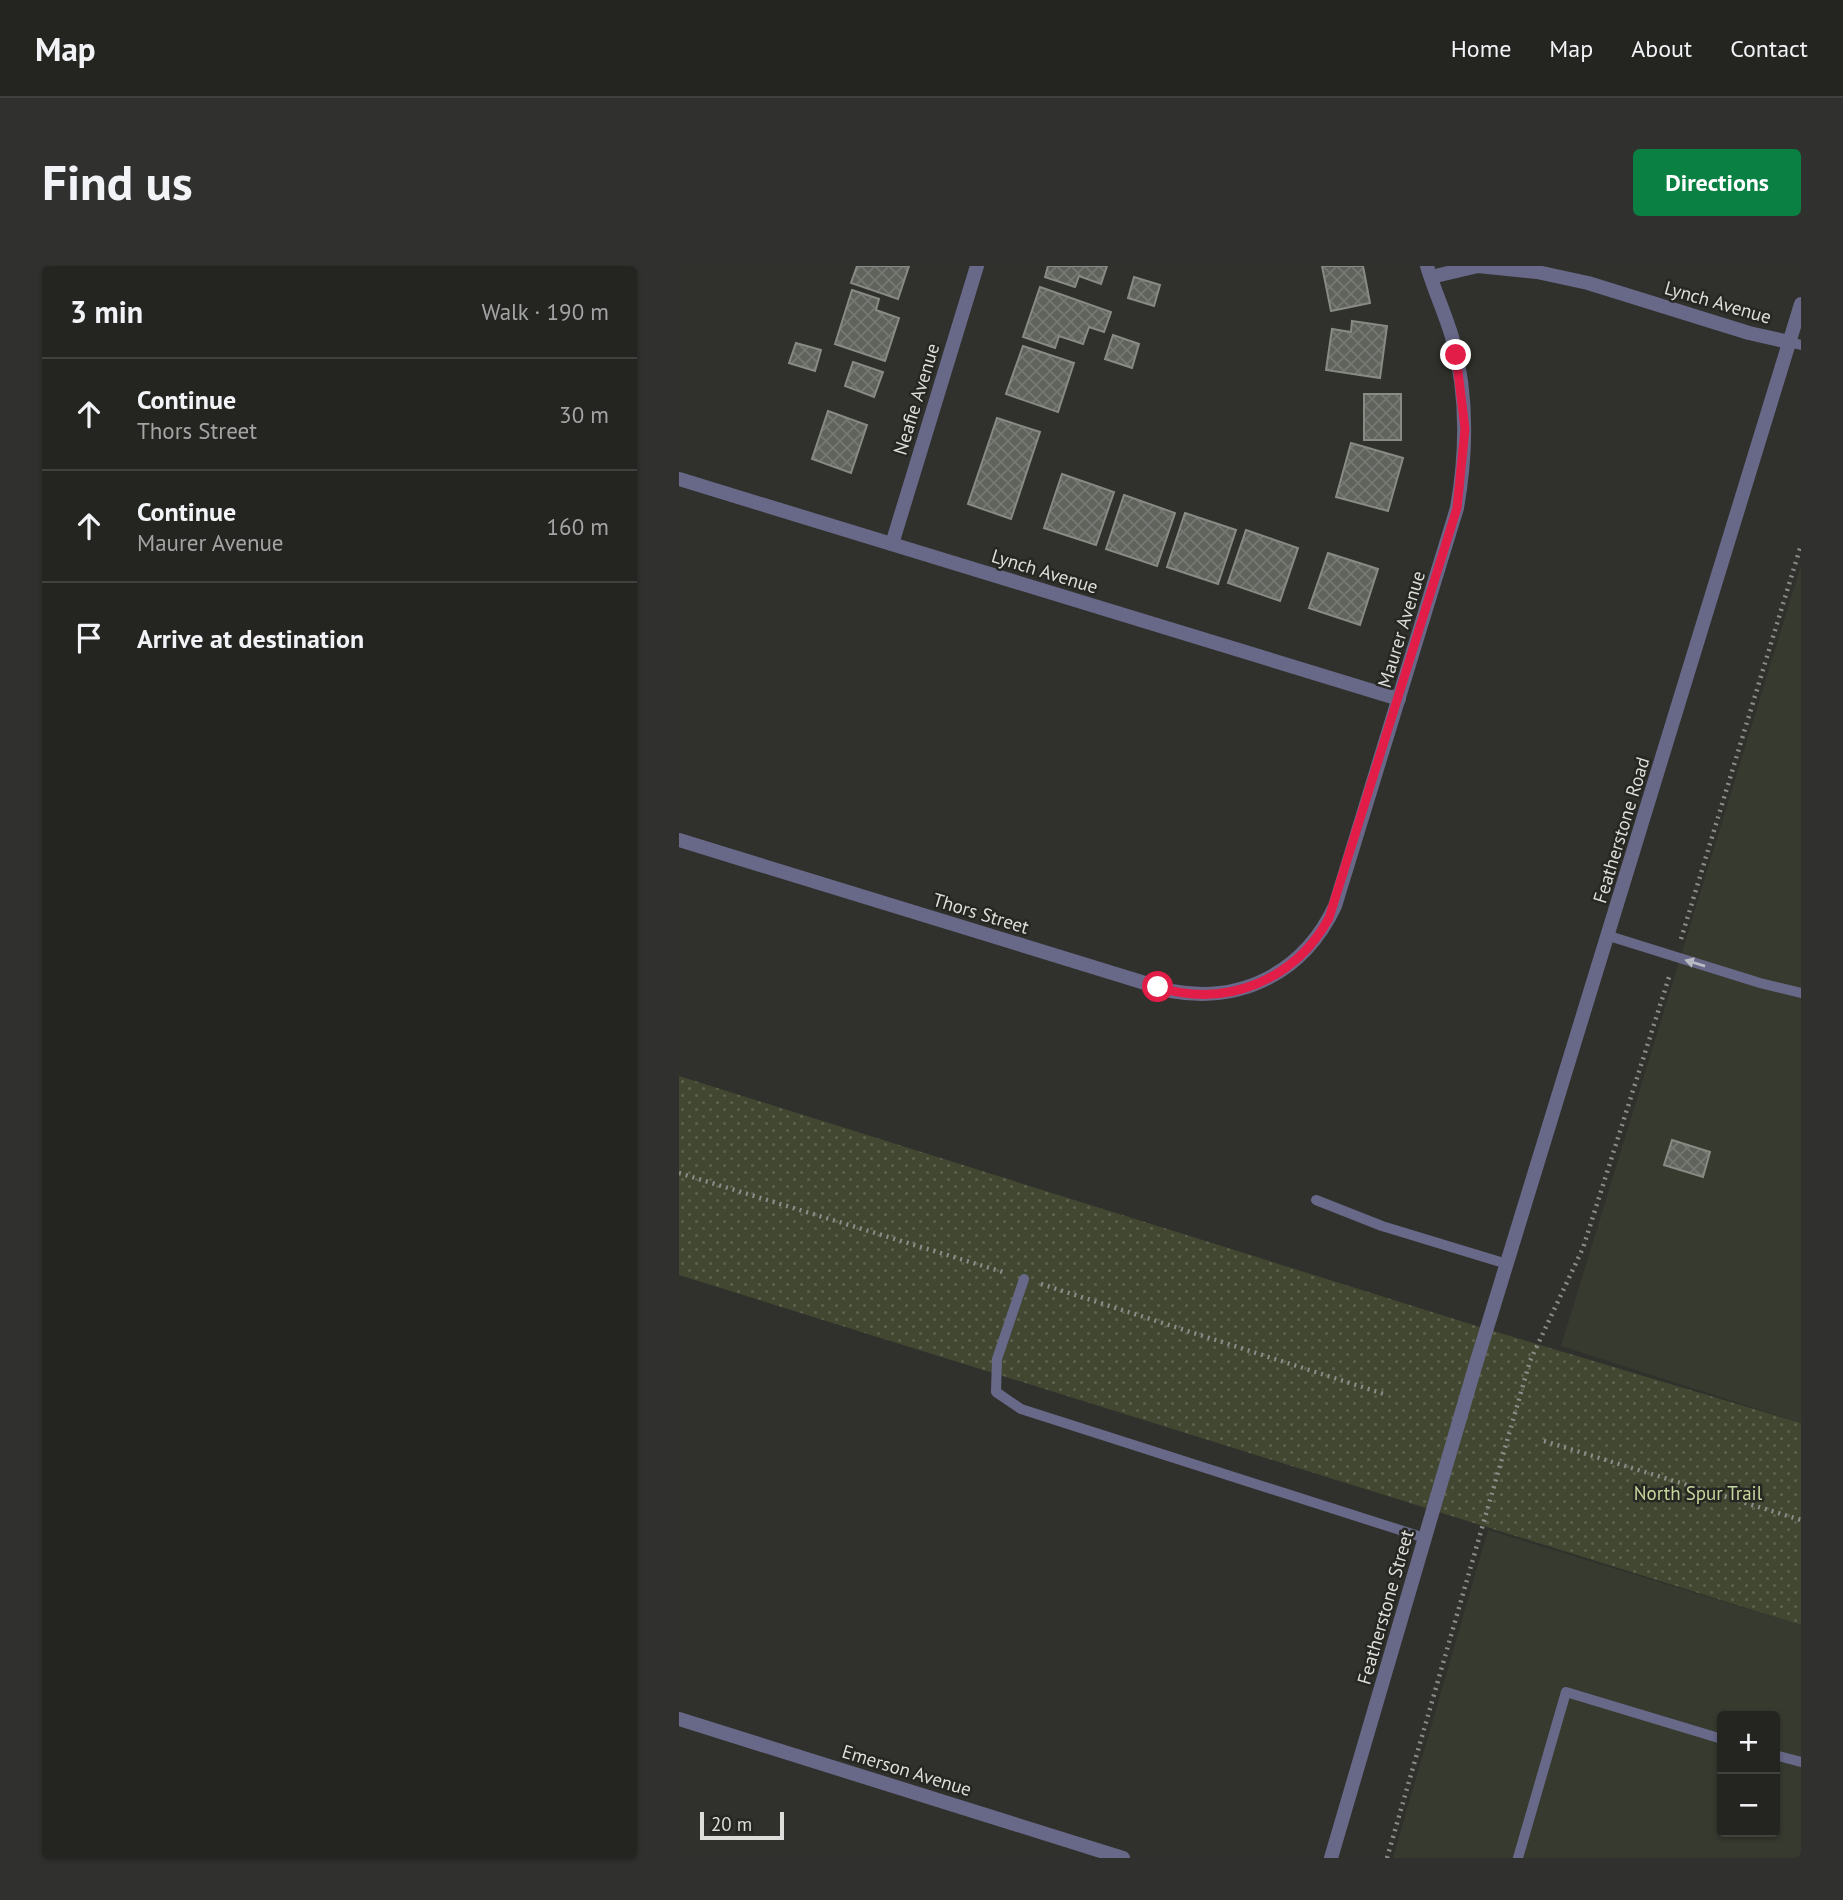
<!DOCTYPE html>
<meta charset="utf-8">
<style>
:root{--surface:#242521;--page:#30312e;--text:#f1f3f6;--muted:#a3a5a5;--line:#41423f;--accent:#0b8043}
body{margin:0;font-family:"PT Sans",sans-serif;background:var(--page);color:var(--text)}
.controls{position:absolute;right:21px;bottom:21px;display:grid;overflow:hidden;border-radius:7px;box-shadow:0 2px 5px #0004}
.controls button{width:63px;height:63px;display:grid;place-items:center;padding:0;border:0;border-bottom:2px solid var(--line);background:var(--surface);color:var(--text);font:35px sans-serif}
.scale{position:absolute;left:21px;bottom:18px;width:84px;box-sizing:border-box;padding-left:7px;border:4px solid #dddedb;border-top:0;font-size:19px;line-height:24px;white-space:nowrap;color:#dddedb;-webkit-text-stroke:5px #262722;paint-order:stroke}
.stop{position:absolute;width:21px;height:21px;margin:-16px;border:5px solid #e11d48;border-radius:50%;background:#fff}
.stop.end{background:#e11d48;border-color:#fff;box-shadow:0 2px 7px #0008}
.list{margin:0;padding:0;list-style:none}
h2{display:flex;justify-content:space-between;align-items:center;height:91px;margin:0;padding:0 28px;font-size:30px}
h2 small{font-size:23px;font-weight:400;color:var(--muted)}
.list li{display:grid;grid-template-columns:46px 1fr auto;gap:21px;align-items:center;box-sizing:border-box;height:112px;padding:0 28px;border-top:2px solid var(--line)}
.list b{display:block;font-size:26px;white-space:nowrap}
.list p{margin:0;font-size:23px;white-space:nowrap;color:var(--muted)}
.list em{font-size:23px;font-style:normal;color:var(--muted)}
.icon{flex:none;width:38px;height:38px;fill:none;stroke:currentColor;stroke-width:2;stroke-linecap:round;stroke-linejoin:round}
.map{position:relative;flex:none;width:1122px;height:1592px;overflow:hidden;border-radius:7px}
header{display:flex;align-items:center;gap:42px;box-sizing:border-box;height:98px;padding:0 35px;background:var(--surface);border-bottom:2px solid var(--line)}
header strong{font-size:33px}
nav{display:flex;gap:38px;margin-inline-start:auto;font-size:24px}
.intro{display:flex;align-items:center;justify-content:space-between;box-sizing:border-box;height:168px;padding:0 42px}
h1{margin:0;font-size:49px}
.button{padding:18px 32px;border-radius:7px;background:var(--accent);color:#fff;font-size:24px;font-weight:700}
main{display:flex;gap:42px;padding:0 42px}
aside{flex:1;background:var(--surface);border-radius:7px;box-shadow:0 2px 5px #0004}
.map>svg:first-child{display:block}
.built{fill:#373a2f;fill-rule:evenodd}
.park{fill:url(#park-dots)}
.building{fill:url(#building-cross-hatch);stroke:#888a84;stroke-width:2}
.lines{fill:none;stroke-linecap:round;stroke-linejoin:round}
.path{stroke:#8c8d89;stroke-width:4.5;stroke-dasharray:2 5;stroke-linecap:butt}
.service{stroke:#686989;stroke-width:10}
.minor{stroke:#686989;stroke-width:14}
.tertiary{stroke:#686989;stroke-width:14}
.oneway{fill:#babbc2}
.route{stroke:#e11d48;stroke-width:9}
.labels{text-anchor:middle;stroke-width:5;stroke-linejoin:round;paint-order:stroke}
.street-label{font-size:19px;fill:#dddedb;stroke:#262722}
.park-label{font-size:19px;fill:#c6d79d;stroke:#262722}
</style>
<header>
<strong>Map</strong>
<nav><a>Home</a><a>Map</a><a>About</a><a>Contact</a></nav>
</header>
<div class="intro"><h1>Find us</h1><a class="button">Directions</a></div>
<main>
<aside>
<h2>3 min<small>Walk · 190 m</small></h2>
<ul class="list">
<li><svg class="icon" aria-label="ahead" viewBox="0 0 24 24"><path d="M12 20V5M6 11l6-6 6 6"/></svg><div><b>Continue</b><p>Thors Street</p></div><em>30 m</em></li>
<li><svg class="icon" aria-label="ahead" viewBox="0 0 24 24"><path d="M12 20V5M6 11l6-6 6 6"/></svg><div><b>Continue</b><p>Maurer Avenue</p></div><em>160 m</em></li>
<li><svg class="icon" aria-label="arrive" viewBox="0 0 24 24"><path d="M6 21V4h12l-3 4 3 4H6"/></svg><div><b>Arrive at destination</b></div></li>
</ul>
</aside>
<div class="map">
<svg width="1122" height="1592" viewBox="0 0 1122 1592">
<defs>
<pattern id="park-dots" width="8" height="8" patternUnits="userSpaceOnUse" patternTransform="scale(1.75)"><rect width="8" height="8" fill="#414730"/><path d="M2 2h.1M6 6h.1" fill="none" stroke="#5c614d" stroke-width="1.8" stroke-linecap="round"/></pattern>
<pattern id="building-cross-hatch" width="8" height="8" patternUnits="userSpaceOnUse" patternTransform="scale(1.75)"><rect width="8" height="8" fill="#60625c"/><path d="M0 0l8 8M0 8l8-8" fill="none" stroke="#767873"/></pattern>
</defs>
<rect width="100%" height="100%" fill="#30312c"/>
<!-- built -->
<g class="built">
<path d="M1122,299V1157L882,1080Z"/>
<path d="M809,1264L1122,1359V1592H714ZM1043,1450H1096V1566H1043Z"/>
</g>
<!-- park -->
<path class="park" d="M0,810L804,1062L1122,1157V1359L0,1009Z"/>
<!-- building -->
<g class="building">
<path d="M178,0H230L219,33L172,17Z"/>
<path d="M369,0H428L422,18L400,10L396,21L366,11Z"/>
<path d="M643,0H684L691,37L652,45Z"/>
<path d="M455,11L481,19L475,40L449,32Z"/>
<path d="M361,21L432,46L425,66L410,61L404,78L380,70L376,82L344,71Z"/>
<path d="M173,24L200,33L197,44L220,52L206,95L156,78Z"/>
<path d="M673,55L708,60L701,112L647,104L653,63L672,66Z"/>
<path d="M434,69L460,78L453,102L426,93Z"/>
<path d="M117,77L142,84L136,105L110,97Z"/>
<path d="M344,80L395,97L379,146L327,128Z"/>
<path d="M174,96L204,106L195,131L166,120Z"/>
<rect x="685" y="128" width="37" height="46"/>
<path d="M149,145L188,159L172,207L133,193Z"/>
<path d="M318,152L361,166L332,253L289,238Z"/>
<path d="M672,177L724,192L709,245L657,231Z"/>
<path d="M383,208L435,226L417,279L365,262Z"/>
<path d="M445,229L496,247L478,300L427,283Z"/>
<path d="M506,247L557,264L539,318L488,301Z"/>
<path d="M567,264L619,282L601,335L549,317Z"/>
<path d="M649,287L699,303L681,359L630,342Z"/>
<path d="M993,874L1031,886L1024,911L985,899Z"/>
</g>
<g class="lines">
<!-- path -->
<g class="path">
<path d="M1002,673L1122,279"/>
<path d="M0,907L327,1007"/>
<path d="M362,1018L705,1128"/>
<path d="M865,1175L1122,1254"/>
<path d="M708,1592L851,1095L904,982L991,708"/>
</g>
<!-- service -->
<g class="service">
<path d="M1110,76L1122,79"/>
<path d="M930,670L1081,717L1122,727"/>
<path d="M637,934L703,960L828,998"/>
<path d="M345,1013L318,1093L317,1126L342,1143L746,1272"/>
<path d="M1096,1489L1122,1496"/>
<path d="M839,1592L887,1426L1043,1473"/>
</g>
<!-- minor -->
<g class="minor">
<path d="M752,11L799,0L858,6L909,17L1070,67L1110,76"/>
<path d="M0,213L720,433"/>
<path d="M213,278L298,0"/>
<path d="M0,574L492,725C563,738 625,706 656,640L778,242C788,185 789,128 773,71C766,47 755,24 748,0"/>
<path d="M0,1453L444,1592"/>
</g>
<!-- tertiary -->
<path class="tertiary" d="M652,1592L796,1101L1122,38"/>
</g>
<!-- one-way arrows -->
<defs><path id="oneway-solid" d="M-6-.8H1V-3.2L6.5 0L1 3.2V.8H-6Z" transform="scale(1.75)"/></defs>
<use class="oneway" href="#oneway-solid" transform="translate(1016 697) rotate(-163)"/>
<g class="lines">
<!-- route -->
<path class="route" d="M479,721C547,743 616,714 650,652L778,242L786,163L777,89"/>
</g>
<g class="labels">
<!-- street labels -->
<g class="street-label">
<text transform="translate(1039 36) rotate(16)" y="7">Lynch Avenue</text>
<text transform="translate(237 133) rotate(-73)" y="7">Neafie Avenue</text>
<text transform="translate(366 305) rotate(17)" y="7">Lynch Avenue</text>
<text transform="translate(722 363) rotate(-73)" y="7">Maurer Avenue</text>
<text transform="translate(942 564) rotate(-73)" y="7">Featherstone Road</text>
<text transform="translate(302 647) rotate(17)" y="7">Thors Street</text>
<text transform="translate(706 1341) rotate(-74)" y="7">Featherstone Street</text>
<text transform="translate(228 1504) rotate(17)" y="7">Emerson Avenue</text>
</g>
<!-- park labels -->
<g class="park-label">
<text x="1019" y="1234">North Spur Trail</text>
</g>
</g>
</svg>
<div class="controls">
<button>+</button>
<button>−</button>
</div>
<div class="scale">20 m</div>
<div class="stop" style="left:479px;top:721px"></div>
<div class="stop end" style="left:777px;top:89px"></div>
</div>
</main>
